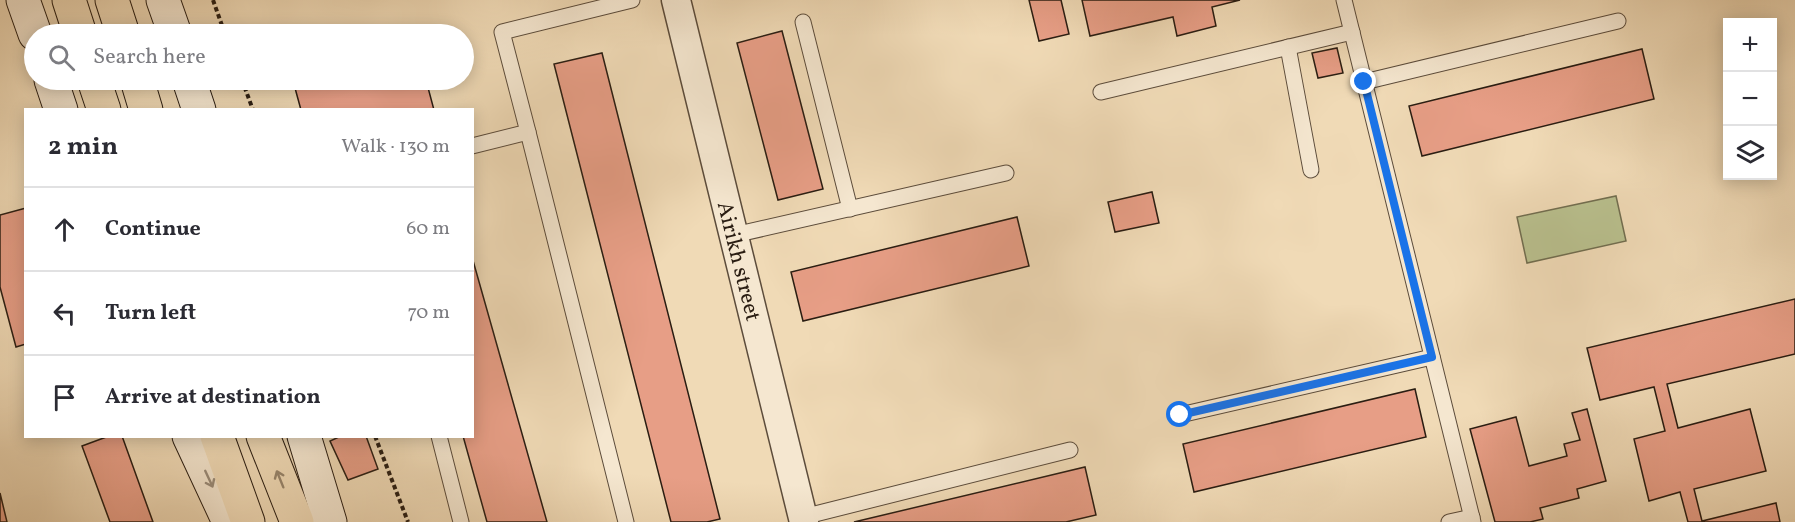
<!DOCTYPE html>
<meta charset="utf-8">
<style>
:root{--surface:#fff;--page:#f7f7f7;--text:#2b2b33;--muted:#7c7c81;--line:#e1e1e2}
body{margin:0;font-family:Vollkorn,serif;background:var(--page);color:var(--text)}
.controls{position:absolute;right:18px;top:18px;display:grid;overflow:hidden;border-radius:0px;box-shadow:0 3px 15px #0003}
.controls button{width:54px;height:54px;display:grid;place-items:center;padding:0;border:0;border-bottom:2px solid var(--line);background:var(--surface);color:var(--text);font:30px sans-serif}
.stop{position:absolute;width:18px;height:18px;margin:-14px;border:4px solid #1a73e8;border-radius:50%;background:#fff}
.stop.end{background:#1a73e8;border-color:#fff;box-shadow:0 2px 6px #0008}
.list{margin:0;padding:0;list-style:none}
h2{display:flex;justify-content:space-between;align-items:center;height:78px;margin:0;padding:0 24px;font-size:26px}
h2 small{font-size:20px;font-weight:400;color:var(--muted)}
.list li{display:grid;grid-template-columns:39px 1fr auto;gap:18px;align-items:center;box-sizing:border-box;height:84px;padding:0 24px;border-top:2px solid var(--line)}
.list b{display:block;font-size:22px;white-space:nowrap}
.list em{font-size:20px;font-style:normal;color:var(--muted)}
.icon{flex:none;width:33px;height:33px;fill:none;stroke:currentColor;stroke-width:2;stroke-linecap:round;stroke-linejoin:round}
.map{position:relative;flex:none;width:1795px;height:522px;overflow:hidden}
.search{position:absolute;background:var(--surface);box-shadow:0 3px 15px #0003;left:24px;top:24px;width:450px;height:66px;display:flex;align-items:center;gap:15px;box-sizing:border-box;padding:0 21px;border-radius:33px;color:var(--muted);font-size:22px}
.panel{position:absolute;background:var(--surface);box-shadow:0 3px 15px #0003;left:24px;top:108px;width:450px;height:330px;border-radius:0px}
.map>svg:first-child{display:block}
.green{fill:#b9c08e;stroke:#726e50;stroke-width:1.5}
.building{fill:#e79e86;stroke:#2a1d12;stroke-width:1.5}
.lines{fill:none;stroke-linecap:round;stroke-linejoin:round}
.lane-casing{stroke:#5c4c3b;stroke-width:17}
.street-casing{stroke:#5c4c3b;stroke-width:31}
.secondary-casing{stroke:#2a1d12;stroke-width:35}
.primary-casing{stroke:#2a1d12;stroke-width:35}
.path{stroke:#2a1d12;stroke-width:4;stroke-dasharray:4.5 3;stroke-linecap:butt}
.lane{stroke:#f5e7d0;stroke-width:15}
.street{stroke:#f5e7d0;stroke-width:28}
.secondary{stroke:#f5e7d0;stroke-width:33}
.primary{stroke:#f0dab6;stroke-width:33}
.oneway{stroke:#9a8c7a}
.oneway2{stroke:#97856c}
.route{stroke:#1a73e8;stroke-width:8}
.labels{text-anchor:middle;stroke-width:4.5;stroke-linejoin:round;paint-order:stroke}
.street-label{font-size:22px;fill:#2a1d12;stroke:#f5e7d0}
</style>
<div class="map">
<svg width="1795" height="522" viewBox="0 0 1795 522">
<rect width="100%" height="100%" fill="#f0dab6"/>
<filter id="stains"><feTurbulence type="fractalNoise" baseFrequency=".00333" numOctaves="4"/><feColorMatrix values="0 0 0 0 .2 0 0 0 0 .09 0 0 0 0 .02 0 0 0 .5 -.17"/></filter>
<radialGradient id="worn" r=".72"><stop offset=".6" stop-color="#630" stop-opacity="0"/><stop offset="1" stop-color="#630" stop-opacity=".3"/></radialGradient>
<!-- green -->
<path class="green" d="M1616,196L1626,241L1527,263L1517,217Z"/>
<!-- building -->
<g class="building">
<path d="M1029,0H1061L1069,34L1039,41Z"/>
<path d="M1082,0H1240L1212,7L1216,26L1177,36L1173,17L1090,36Z"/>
<path d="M782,31L823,189L778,200L737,43Z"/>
<path d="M1337,48L1343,73L1318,78L1312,53Z"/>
<path d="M1642,49L1654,99L1422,156L1409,106Z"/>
<path d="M602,53L720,519L707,522H671L554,64Z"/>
<path d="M328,80H426L434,110H301L295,88Z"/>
<path d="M1152,192L1159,223L1115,232L1108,202Z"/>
<path d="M26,208V344L16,347L0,287V215Z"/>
<path d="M1017,217L1029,266L803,321L791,272Z"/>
<path d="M472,257L547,522H487L463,436H472Z"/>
<path d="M1795,299V354L1667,384L1678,428L1750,409L1766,471L1694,489L1702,521L1776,503L1780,522H1688L1680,492L1649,501L1634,439L1665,431L1654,387L1600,400L1587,348Z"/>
<path d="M1415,389L1426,437L1194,492L1183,444Z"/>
<path d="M1587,409L1606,481L1577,489L1579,498L1540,508L1543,519L1530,522H1495L1470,429L1516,417L1529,466L1567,456L1564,444L1580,440L1572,413Z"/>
<path d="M109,436H122L153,522H110L82,446Z"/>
<path d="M341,436H366L378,469L348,480L330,441Z"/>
<path d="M1085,467L1096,515L1066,522H854Z"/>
<path d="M0,493L7,522H0Z"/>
</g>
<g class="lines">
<defs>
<g id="lane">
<path d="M1344,0L1473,522"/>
<path d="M803,22L850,209"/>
<path d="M1288,47L1311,170"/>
<path d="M1364,82L1618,21"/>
<path d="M1101,92L1352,32"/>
<path d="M528,132L626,522"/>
<path d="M472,146L528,132L502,32L632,0"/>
<path d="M734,235L1006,173"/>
<path d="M1180,415L1432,357"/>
<path d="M439,436L461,522"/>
<path d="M803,517L1070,450"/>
<path d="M1449,522L1472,517"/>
</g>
<path id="street" d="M676,0L804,522"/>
<g id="secondary">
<path d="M23,0L35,34"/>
<path d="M163,0L175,34"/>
<path d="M51,80L61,110"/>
<path d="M189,80L199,110"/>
<path d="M189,436L229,522"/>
<path d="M304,436L330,522"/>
</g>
<g id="primary">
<path d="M69,0L80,34"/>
<path d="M112,0L123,34"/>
<path d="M94,80L104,110"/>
<path d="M137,80L146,110"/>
<path d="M217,436L248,522"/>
<path d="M263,436L297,522"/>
</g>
</defs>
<!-- lane casing -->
<use href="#lane" class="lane-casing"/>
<!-- street casing -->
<use href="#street" class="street-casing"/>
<!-- secondary casing -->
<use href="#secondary" class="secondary-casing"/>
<!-- primary casing -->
<use href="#primary" class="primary-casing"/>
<!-- path -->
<g class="path">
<path d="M213,0L225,34"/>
<path d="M242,80L253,110"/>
<path d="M375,436L408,522"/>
</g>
<!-- lane -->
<use href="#lane" class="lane"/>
<!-- street -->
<use href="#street" class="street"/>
<!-- secondary -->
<use href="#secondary" class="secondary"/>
<!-- primary -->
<use href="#primary" class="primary"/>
</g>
<!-- one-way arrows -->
<defs><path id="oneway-shaft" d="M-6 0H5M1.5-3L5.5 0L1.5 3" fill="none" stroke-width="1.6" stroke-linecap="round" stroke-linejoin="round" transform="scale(1.5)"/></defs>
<use class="oneway" href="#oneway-shaft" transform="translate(209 479) rotate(65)"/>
<use class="oneway2" href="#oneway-shaft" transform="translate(280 479) rotate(-112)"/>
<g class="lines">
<!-- route -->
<path class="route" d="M1180,415L1432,357L1364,82"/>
</g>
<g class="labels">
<!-- street labels -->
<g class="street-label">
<text transform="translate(740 261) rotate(76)" y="8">Airikh street</text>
</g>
</g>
<rect width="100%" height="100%" filter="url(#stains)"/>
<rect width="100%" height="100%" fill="url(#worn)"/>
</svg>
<div class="controls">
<button>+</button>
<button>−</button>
<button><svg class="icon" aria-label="layers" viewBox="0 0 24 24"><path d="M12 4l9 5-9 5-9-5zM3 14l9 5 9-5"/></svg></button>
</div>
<div class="stop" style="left:1180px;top:415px"></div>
<div class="stop end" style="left:1364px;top:82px"></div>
<div class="search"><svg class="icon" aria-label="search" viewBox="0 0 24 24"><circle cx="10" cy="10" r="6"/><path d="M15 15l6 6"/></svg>Search here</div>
<section class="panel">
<h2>2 min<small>Walk · 130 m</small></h2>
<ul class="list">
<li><svg class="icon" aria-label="ahead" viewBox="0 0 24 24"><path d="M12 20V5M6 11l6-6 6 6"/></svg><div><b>Continue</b></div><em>60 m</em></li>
<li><svg class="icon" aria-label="left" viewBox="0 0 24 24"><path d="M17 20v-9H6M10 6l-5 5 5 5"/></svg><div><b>Turn left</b></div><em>70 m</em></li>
<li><svg class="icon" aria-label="arrive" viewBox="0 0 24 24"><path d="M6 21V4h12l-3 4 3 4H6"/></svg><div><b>Arrive at destination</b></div></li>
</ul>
</section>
</div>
